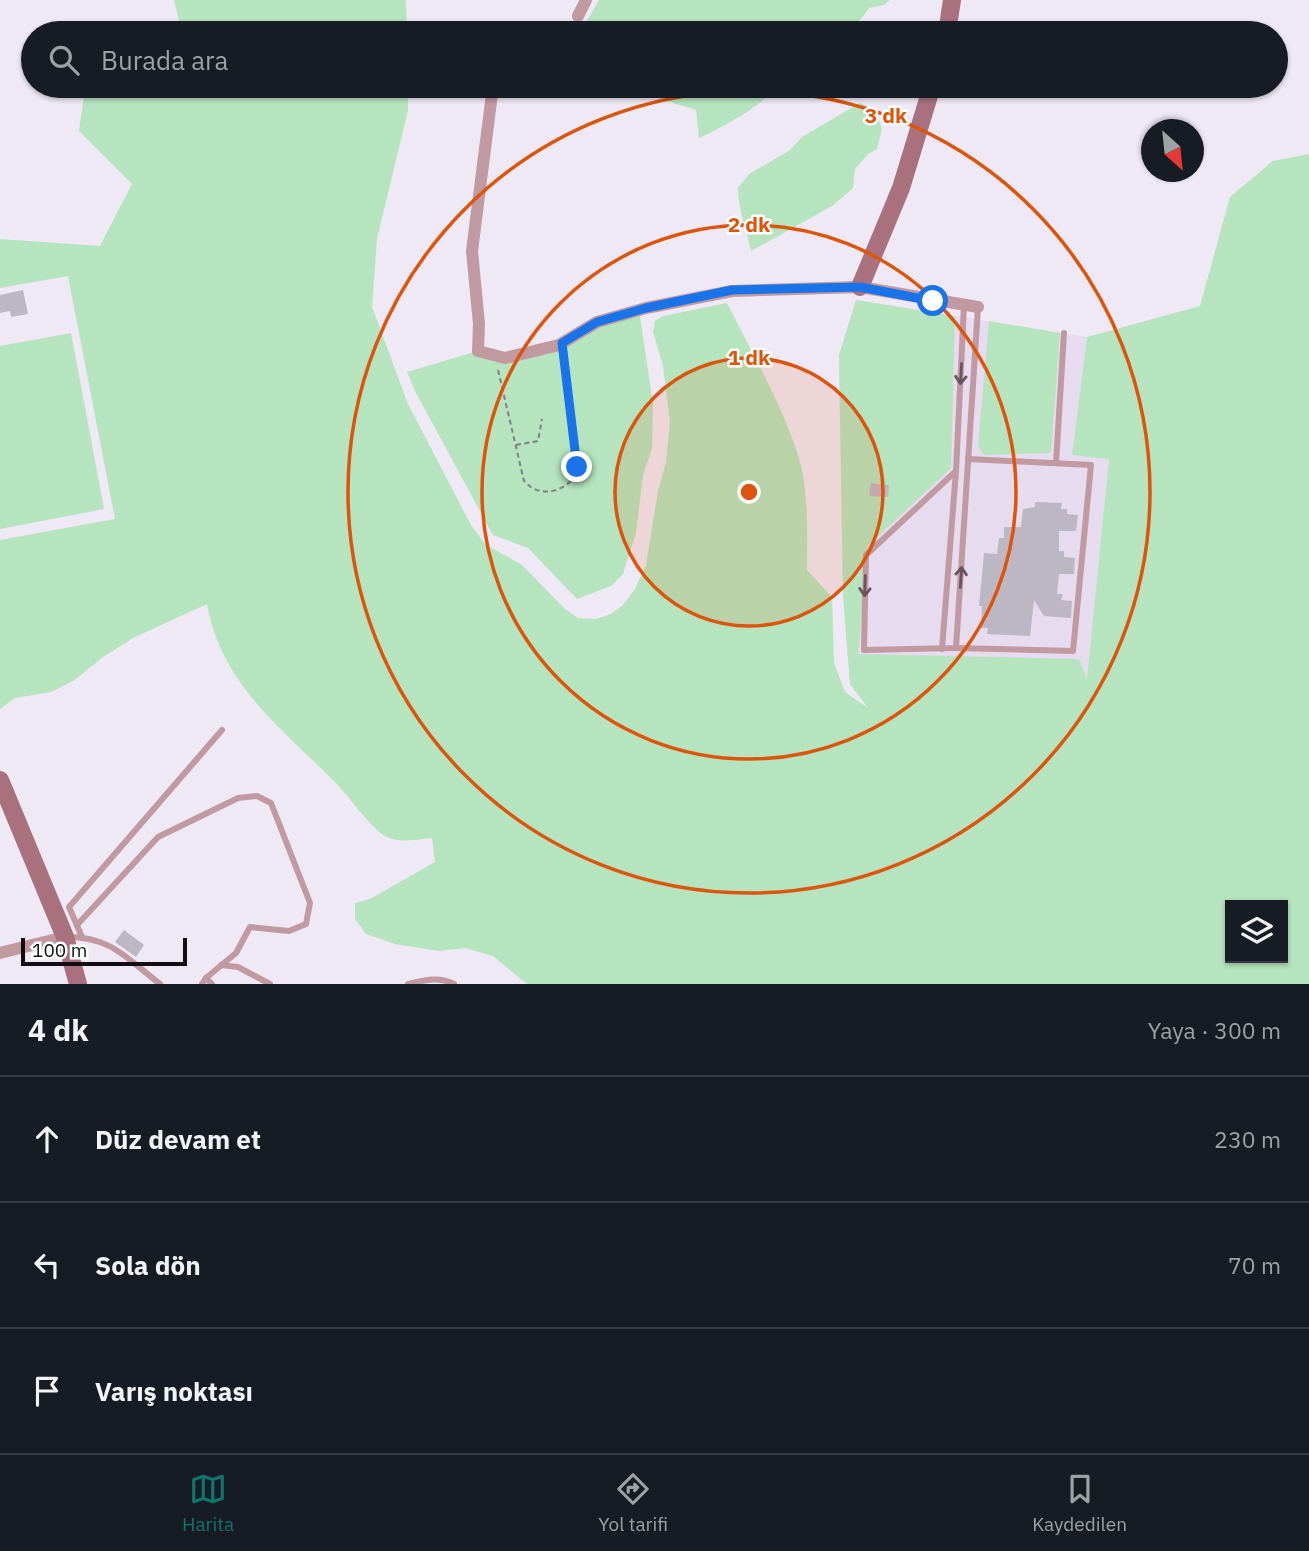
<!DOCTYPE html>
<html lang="tr">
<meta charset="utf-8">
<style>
:root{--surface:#171b24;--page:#20242c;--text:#f1f3f6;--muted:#9ea1a6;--line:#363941;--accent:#0f766e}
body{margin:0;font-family:"IBM Plex Sans",sans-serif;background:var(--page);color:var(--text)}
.controls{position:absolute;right:21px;bottom:21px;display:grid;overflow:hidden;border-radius:0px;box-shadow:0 2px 5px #0004}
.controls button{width:63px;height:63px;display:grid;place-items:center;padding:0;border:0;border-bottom:2px solid var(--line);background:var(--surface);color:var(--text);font:35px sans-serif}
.compass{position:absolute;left:1141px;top:119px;width:63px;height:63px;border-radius:50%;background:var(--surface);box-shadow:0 2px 5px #0004;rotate:153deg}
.scale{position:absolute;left:21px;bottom:18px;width:166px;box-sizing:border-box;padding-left:7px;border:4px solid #100e12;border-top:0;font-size:19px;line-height:24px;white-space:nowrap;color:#100e12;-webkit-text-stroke:5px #fff;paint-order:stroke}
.stop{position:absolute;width:21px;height:21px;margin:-16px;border:5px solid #1a73e8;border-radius:50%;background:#fff}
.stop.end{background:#1a73e8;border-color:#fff;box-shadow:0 2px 7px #0008}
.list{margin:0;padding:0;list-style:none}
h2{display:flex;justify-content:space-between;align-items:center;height:91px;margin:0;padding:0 28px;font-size:30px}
h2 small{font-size:23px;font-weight:400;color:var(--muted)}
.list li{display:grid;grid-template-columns:46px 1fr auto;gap:21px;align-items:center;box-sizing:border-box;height:126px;padding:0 28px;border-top:2px solid var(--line)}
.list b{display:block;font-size:26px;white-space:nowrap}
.list em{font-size:23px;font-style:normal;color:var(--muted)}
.icon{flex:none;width:38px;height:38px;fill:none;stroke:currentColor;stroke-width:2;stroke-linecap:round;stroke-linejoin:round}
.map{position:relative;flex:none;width:1309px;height:984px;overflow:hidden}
.search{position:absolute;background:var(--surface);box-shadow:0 2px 5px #0004;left:21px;right:21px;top:21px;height:77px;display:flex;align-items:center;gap:18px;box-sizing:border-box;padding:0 24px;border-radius:38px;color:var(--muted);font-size:26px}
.sheet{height:469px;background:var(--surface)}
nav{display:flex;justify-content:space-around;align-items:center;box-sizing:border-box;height:98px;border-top:2px solid var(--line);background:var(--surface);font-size:19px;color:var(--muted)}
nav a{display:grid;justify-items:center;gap:4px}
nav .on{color:var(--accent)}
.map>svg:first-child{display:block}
.built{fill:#e6dbef}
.green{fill:#b5e4be;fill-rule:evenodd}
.building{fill:#bdb6c3}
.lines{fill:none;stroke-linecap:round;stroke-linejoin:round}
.path{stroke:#827e86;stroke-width:2;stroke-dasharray:5 3.5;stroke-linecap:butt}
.lane{stroke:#c199a1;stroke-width:6}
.street{stroke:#c199a1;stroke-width:12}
.secondary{stroke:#a9717d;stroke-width:18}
.oneway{stroke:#68545a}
.route{stroke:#1a73e8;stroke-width:9}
.ring{fill:none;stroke:#dd550c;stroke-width:3.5}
.centre{fill:#dd550c;stroke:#fff;stroke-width:3.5}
.ring-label{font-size:21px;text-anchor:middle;font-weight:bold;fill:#dd550c;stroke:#fff;stroke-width:5;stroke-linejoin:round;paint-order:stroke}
</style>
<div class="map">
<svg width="1309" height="984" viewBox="0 0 1309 984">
<rect width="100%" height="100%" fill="#efe8f5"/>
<!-- built -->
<path class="built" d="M856,300L1087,337L1072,455L1109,458L1087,680L850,684L843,595L839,356Z"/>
<!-- green -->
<g class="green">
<path d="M174,0H406L407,33H182Z"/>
<path d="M599,0H890L884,5L869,8L861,19L843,33H580Z"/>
<path d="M154,86H408V110L377,239L372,307L408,404L471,525L485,544L522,565L565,609L578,618L596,619L611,614L623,605L635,589L646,565L658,491L666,462L670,422L663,366L653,331L655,321L663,316L727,303C752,353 782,404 799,458C809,493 807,534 807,570L832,597L834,663L845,692L868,708L850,684L843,595L839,355L856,300L955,316L951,468L868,546L858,654L1079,659L1087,679L1109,459L1072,455L1087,337L1200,306L1230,197L1273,161L1309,154V984H527L493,956L465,948L439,951L395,944L366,934L355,919V903L370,899L435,862L432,838C417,839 400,844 385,836C371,828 349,797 337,784C284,730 221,685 207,604L135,637L103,657L73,681L51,692L15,698L0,709V540L115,519L68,276L0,288V239L100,246L132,184L79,131L84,96L143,90ZM1230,905H1283V958H1230Z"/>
<path d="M638,86H779C756,109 728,124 699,138L696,110L648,95Z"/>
<path d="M860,103L875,110L882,129L877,149L868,154L855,169L853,188L832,206L751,251C747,230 738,209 738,188L749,174L790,150L802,137Z"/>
<path d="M639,310L653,404L652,449L643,475L636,533L623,574L611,586L577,599L528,548L493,535L416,393L407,372L478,351L505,358Z"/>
<path d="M989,321L1060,333L1051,453L984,455L978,446Z"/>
<path d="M71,333L104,509L0,529V346Z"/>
</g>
<!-- building -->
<g class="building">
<path d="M23,290L28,314L11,317L10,311L0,313V295Z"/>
<path d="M871,483L889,485L888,497L869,496Z"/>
<path d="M1035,502L1062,503L1061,509H1067V514L1078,515L1076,531H1059V551H1064V557L1075,558L1074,574H1059L1057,594H1063L1061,600L1072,601L1071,618L1044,616L1034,600L1030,636L987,634L988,628H981L982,606H979L984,553L997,554L999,538H1004V527H1021L1023,509L1035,507Z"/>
<path d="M124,930L144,945L136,957L115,942Z"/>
</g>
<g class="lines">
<!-- path -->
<g class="path">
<path d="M498,370L524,481C537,496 557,494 571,481L577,467L564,356"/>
<path d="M516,445L538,441L542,419"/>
</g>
<!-- lane -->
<g class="lane">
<path d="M964,305L956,471L866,555L864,650L956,648L978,307"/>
<path d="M1056,463L1064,333"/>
<path d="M956,648L1073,651L1091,465L968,459"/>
<path d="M942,649L956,471"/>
<path d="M77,925L158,837L238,798L257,796L271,803L310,903L306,924L289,931L250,927L236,953L206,978"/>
<path d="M67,937C112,937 126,958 160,984"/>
<path d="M82,937L69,907L222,730"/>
<path d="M221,965L238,967L270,984"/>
<path d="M202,984L206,978L212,984"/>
<path d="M408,984C425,980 439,976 454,984"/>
</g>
<!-- street -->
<g class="street">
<path d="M578,16L586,0"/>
<path d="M493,86L472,251L479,324L478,351L505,358L559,345L597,322L646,308L732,291L860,287L978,307"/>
<path d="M0,953L65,937"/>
</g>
<!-- secondary -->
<g class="secondary">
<path d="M947,33L952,0"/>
<path d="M860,287L901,188L932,86"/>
<path d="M0,780L65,937L78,984"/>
</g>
</g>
<!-- one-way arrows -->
<defs><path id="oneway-shaft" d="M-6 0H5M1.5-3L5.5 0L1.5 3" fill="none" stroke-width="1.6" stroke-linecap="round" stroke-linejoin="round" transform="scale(1.75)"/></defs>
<g class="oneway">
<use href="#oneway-shaft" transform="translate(961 374) rotate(93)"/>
<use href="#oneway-shaft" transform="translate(961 577) rotate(-86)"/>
<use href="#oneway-shaft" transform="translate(865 586) rotate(92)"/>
</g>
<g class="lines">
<!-- route -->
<path class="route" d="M577,467L562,343L597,322L646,308L732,290L860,287L933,301"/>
</g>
<!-- distance rings -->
<circle cx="749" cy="492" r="134" fill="#dd550c" fill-opacity=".12"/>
<g class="ring">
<circle cx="749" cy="492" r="134"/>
<circle cx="749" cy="492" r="267"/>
<circle cx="749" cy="492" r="401"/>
</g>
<circle cx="749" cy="492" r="10" class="centre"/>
<g class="ring-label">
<text x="886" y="123">3 dk</text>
<text x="749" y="232">2 dk</text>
<text x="749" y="365">1 dk</text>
</g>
</svg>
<div class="controls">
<button><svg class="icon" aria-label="layers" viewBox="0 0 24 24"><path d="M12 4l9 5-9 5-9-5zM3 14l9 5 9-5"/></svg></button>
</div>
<svg class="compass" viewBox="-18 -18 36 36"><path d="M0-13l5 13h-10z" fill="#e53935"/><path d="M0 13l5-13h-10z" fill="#9ea1a6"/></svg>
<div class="scale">100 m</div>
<div class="stop" style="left:933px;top:301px"></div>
<div class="stop end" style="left:577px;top:467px"></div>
<div class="search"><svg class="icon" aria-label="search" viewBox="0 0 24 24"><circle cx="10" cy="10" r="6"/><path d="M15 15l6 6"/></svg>Burada ara</div>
</div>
<section class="sheet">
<h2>4 dk<small>Yaya · 300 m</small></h2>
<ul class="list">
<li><svg class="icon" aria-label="ahead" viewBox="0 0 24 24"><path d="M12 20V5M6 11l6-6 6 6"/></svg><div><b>Düz devam et</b></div><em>230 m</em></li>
<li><svg class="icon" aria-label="left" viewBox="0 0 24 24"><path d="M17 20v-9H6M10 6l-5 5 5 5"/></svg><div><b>Sola dön</b></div><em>70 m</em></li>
<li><svg class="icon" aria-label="arrive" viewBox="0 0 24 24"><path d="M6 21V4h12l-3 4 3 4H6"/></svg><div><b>Varış noktası</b></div></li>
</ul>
</section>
<nav>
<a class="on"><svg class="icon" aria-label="map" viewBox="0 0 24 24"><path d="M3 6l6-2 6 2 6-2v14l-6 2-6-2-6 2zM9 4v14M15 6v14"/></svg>Harita</a>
<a><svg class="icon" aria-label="directions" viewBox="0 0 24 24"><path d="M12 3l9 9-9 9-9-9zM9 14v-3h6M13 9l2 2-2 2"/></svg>Yol tarifi</a>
<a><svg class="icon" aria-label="saved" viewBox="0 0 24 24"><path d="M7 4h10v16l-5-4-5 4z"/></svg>Kaydedilen</a>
</nav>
